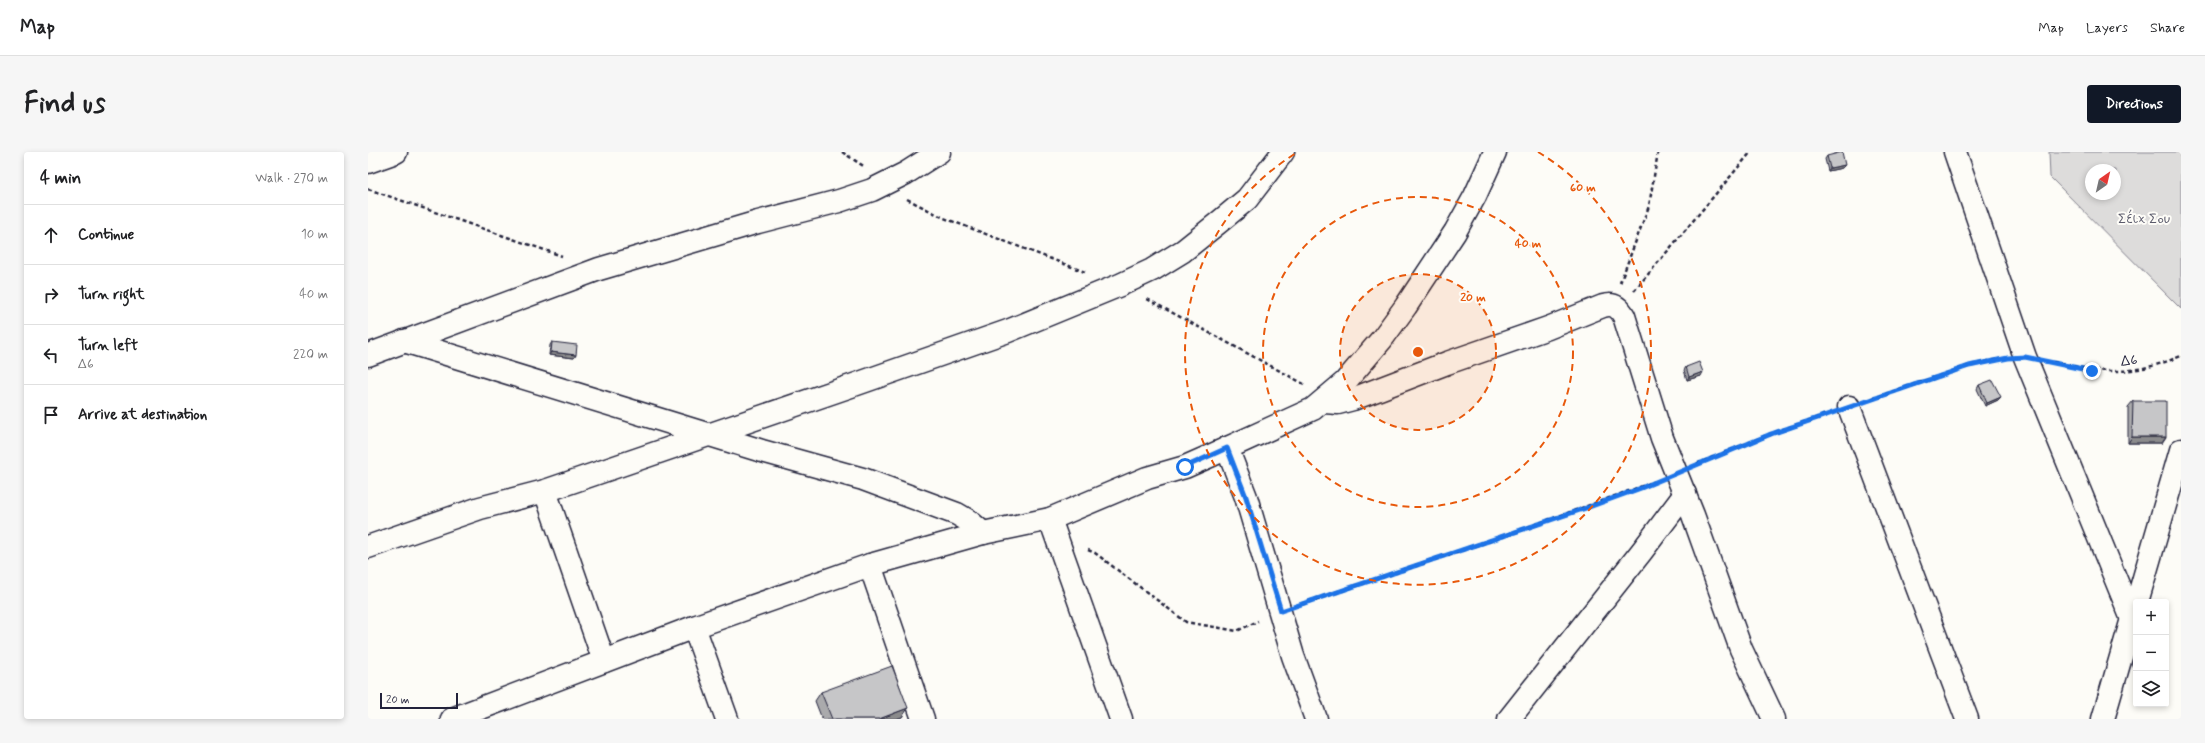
<!DOCTYPE html>
<meta charset="utf-8">
<style>
:root{--surface:#fff;--page:#f6f6f6;--text:#202124;--muted:#757577;--line:#e0e0e0;--accent:#111827}
body{margin:0;font-family:Mynerve,sans-serif;background:var(--page);color:var(--text)}
.controls{position:absolute;right:12px;bottom:12px;display:grid;overflow:hidden;border-radius:4px;box-shadow:0 2px 6px #0003}
.controls button{width:36px;height:36px;display:grid;place-items:center;padding:0;border:0;border-bottom:1px solid var(--line);background:var(--surface);color:var(--text);font:20px sans-serif}
.compass{position:absolute;left:1717px;top:12px;width:36px;height:36px;border-radius:50%;background:var(--surface);box-shadow:0 2px 6px #0003;rotate:34deg}
.scale{position:absolute;left:12px;bottom:10px;width:78px;box-sizing:border-box;padding-left:4px;border:2px solid #22223b;border-top:0;font-size:11px;line-height:14px;white-space:nowrap;color:#22223b;-webkit-text-stroke:3px #fdfcf7;paint-order:stroke}
.stop{position:absolute;width:12px;height:12px;margin:-9px;border:3px solid #1a73e8;border-radius:50%;background:#fff}
.stop.end{background:#1a73e8;border-color:#fff;box-shadow:0 1px 4px #0008}
.list{margin:0;padding:0;list-style:none}
h2{display:flex;justify-content:space-between;align-items:center;height:52px;margin:0;padding:0 16px;font-size:17px}
h2 small{font-size:13px;font-weight:400;color:var(--muted)}
.list li{display:grid;grid-template-columns:26px 1fr auto;gap:12px;align-items:center;box-sizing:border-box;height:60px;padding:0 16px;border-top:1px solid var(--line)}
.list b{display:block;font-size:15px;white-space:nowrap}
.list p{margin:0;font-size:13px;white-space:nowrap;color:var(--muted)}
.list em{font-size:13px;font-style:normal;color:var(--muted)}
.icon{flex:none;width:22px;height:22px;fill:none;stroke:currentColor;stroke-width:2;stroke-linecap:round;stroke-linejoin:round}
.map{position:relative;flex:none;width:1813px;height:567px;overflow:hidden;border-radius:4px}
header{display:flex;align-items:center;gap:24px;box-sizing:border-box;height:56px;padding:0 20px;background:var(--surface);border-bottom:1px solid var(--line)}
header strong{font-size:19px}
nav{display:flex;gap:22px;margin-inline-start:auto;font-size:14px}
.intro{display:flex;align-items:center;justify-content:space-between;box-sizing:border-box;height:96px;padding:0 24px}
h1{margin:0;font-size:28px}
.button{padding:10px 18px;border-radius:4px;background:var(--accent);color:#fff;font-size:14px;font-weight:700}
main{display:flex;gap:24px;padding:0 24px}
aside{flex:1;background:var(--surface);border-radius:4px;box-shadow:0 2px 6px #0003}
.map>svg:first-child{display:block}
.green{fill:#dddcdb;stroke:#807f8b;fill-rule:evenodd}
.lines{fill:none;stroke-linecap:round;stroke-linejoin:round}
.minor-casing{stroke:#22223b;stroke-width:25}
.path{stroke:#22223b;stroke-width:2.5;stroke-dasharray:4 3;stroke-linecap:butt}
.minor{stroke:#fdfcf7;stroke-width:22}
.wall{fill:#aaaaac;stroke:#22223b}
.shaded-wall{fill:#8b8b8c;stroke:#22223b}
.building{fill:#c6c6c8;stroke:#22223b}
.route{stroke:#1a73e8;stroke-width:5}
.ring{fill:none;stroke:#e8590c;stroke-width:2;stroke-dasharray:7 5}
.labels{text-anchor:middle;stroke-width:4;stroke-linejoin:round;paint-order:stroke}
.park-label{font-size:14px;fill:#5a5a6b;stroke:#fdfcf7}
.street-label{font-size:14px;fill:#22223b;stroke:#fdfcf7}
.centre{fill:#e8590c;stroke:#fdfcf7;stroke-width:2}
.ring-label{font-size:12px;text-anchor:middle;font-weight:bold;fill:#e8590c;stroke:#fdfcf7;stroke-width:4;stroke-linejoin:round;paint-order:stroke}
</style>
<header>
<strong>Map</strong>
<nav><a>Map</a><a>Layers</a><a>Share</a></nav>
</header>
<div class="intro"><h1>Find us</h1><a class="button">Directions</a></div>
<main>
<aside>
<h2>4 min<small>Walk · 270 m</small></h2>
<ul class="list">
<li><svg class="icon" aria-label="ahead" viewBox="0 0 24 24"><path d="M12 20V5M6 11l6-6 6 6"/></svg><div><b>Continue</b></div><em>10 m</em></li>
<li><svg class="icon" aria-label="right" viewBox="0 0 24 24"><path d="M7 20v-9h11M14 6l5 5-5 5"/></svg><div><b>Turn right</b></div><em>40 m</em></li>
<li><svg class="icon" aria-label="left" viewBox="0 0 24 24"><path d="M17 20v-9H6M10 6l-5 5 5 5"/></svg><div><b>Turn left</b><p>Δ6</p></div><em>220 m</em></li>
<li><svg class="icon" aria-label="arrive" viewBox="0 0 24 24"><path d="M6 21V4h12l-3 4 3 4H6"/></svg><div><b>Arrive at destination</b></div></li>
</ul>
</aside>
<div class="map">
<svg width="1813" height="567" viewBox="0 0 1813 567">
<rect width="100%" height="100%" fill="#fdfcf7"/>
<filter id="ink" filterUnits="userSpaceOnUse"><feTurbulence type="fractalNoise" baseFrequency=".025" numOctaves="2"/><feDisplacementMap in="SourceGraphic" scale="8" xChannelSelector="R" yChannelSelector="G"/><feConvolveMatrix kernelMatrix="1 2 1 2 8 2 1 2 1" color-interpolation-filters="sRGB"/></filter>
<g filter="url(#ink)">
<!-- green -->
<path class="green" d="M1681,0H1813V157L1682,25ZM1723,18H1747V42H1723Z"/>
<g class="lines">
<defs>
<g id="minor">
<path d="M1587,0L1657,205L1764,467"/>
<path d="M0,10L28,0"/>
<path d="M36,189L394,299L495,327L589,362L601,369L615,381"/>
<path d="M0,203L231,117L390,70L471,49L504,38L538,21L571,0"/>
<path d="M956,250L970,251L985,247L1079,211L1180,176L1235,154C1245,151 1251,155 1256,164L1294,286L1325,363L1373,497L1406,567"/>
<path d="M1481,255L1599,567"/>
<path d="M859,296L878,345L925,504L948,567"/>
<path d="M177,339L236,509"/>
<path d="M682,367L753,567"/>
<path d="M0,395L112,356L177,339L483,234L640,179L752,133L784,118L815,99L850,71L879,47L915,0"/>
<path d="M502,413L555,567"/>
<path d="M1769,450L1813,298"/>
<path d="M326,475L359,567"/>
<path d="M84,567L326,475L502,413L615,381L682,367L779,326L817,315L842,304L945,257L977,230L1014,187L1038,154L1087,80L1107,44L1127,0"/>
<path d="M1141,567L1274,399L1317,342"/>
<path d="M1735,567L1768,453"/>
</g>
</defs>
<!-- minor casing -->
<use href="#minor" class="minor-casing"/>
<!-- path -->
<g class="path">
<path d="M474,0L497,15"/>
<path d="M0,37L194,104"/>
<path d="M539,47L576,66L717,120"/>
<path d="M1252,131L1281,54L1290,0"/>
<path d="M1266,139L1383,0"/>
<path d="M779,147L936,232"/>
<path d="M1685,210C1735,222 1765,224 1813,204"/>
<path d="M1504,247L1601,214L1632,207"/>
<path d="M1329,312L1403,282L1457,263"/>
<path d="M720,398L727,401L818,470L869,479L890,469"/>
<path d="M934,452L1136,384L1286,330"/>
</g>
<!-- minor -->
<use href="#minor" class="minor"/>
</g>
<!-- wall -->
<g class="wall">
<path d="M1459,4L1474,16L1460,19L1457,7Z"/>
<path d="M184,190L208,203L206,206L181,203L182,193Z"/>
<path d="M1318,215L1333,224L1319,228L1316,218Z"/>
<path d="M1611,233L1630,248L1617,254L1609,237Z"/>
<path d="M1765,249L1794,291H1760V255Z"/>
<path d="M453,540L540,556L534,565L528,567H454L447,549Z"/>
</g>
<!-- shaded-wall -->
<g class="shaded-wall">
<path d="M1477,13L1474,16L1460,19L1462,16Z"/>
<path d="M183,200L208,203L206,206L181,203Z"/>
<path d="M1335,220L1333,224L1319,228L1321,225Z"/>
<path d="M1633,245L1630,248L1617,254L1619,251Z"/>
<path d="M1764,285H1798L1794,291H1760Z"/>
<path d="M540,556L534,565L528,567H511Z"/>
</g>
<!-- building -->
<g class="building">
<path d="M1474,0L1477,13L1462,16L1459,4Z"/>
<path d="M184,190L209,193L208,203L183,200Z"/>
<path d="M1331,210L1335,220L1321,225L1318,215Z"/>
<path d="M1624,228L1633,245L1619,251L1611,233Z"/>
<path d="M1765,249H1798V285H1764Z"/>
<path d="M524,514L540,556L511,567H464L453,540Z"/>
</g>
</g>
<g class="lines" filter="url(#ink)">
<!-- route -->
<path class="route" d="M817,315L859,296L878,345L913,459L1221,355L1273,336L1403,282L1601,214L1640,206L1657,205L1724,219"/>
</g>
<!-- distance rings -->
<circle cx="1050" cy="200" r="78" fill="#e8590c" fill-opacity=".12"/>
<g class="ring">
<circle cx="1050" cy="200" r="78"/>
<circle cx="1050" cy="200" r="155"/>
<path d="M1170 0A233 233 0 1 1 930 0"/>
</g>
<g class="labels">
<!-- park labels -->
<g class="park-label">
<text x="1776" y="71">Σέιχ Σου</text>
</g>
<!-- street labels -->
<g class="street-label">
<text transform="translate(1761 208) rotate(-6)" y="5">Δ6</text>
</g>
</g>
<circle cx="1050" cy="200" r="6" class="centre"/>
<g class="ring-label">
<text x="1215" y="39">60 m</text>
<text x="1160" y="95">40 m</text>
<text x="1105" y="149">20 m</text>
</g>
</svg>
<div class="controls">
<button>+</button>
<button>−</button>
<button><svg class="icon" aria-label="layers" viewBox="0 0 24 24"><path d="M12 4l9 5-9 5-9-5zM3 14l9 5 9-5"/></svg></button>
</div>
<svg class="compass" viewBox="-18 -18 36 36"><path d="M0-13l5 13h-10z" fill="#e53935"/><path d="M0 13l5-13h-10z" fill="#757577"/></svg>
<div class="scale">20 m</div>
<div class="stop" style="left:817px;top:315px"></div>
<div class="stop end" style="left:1724px;top:219px"></div>
</div>
</main>
